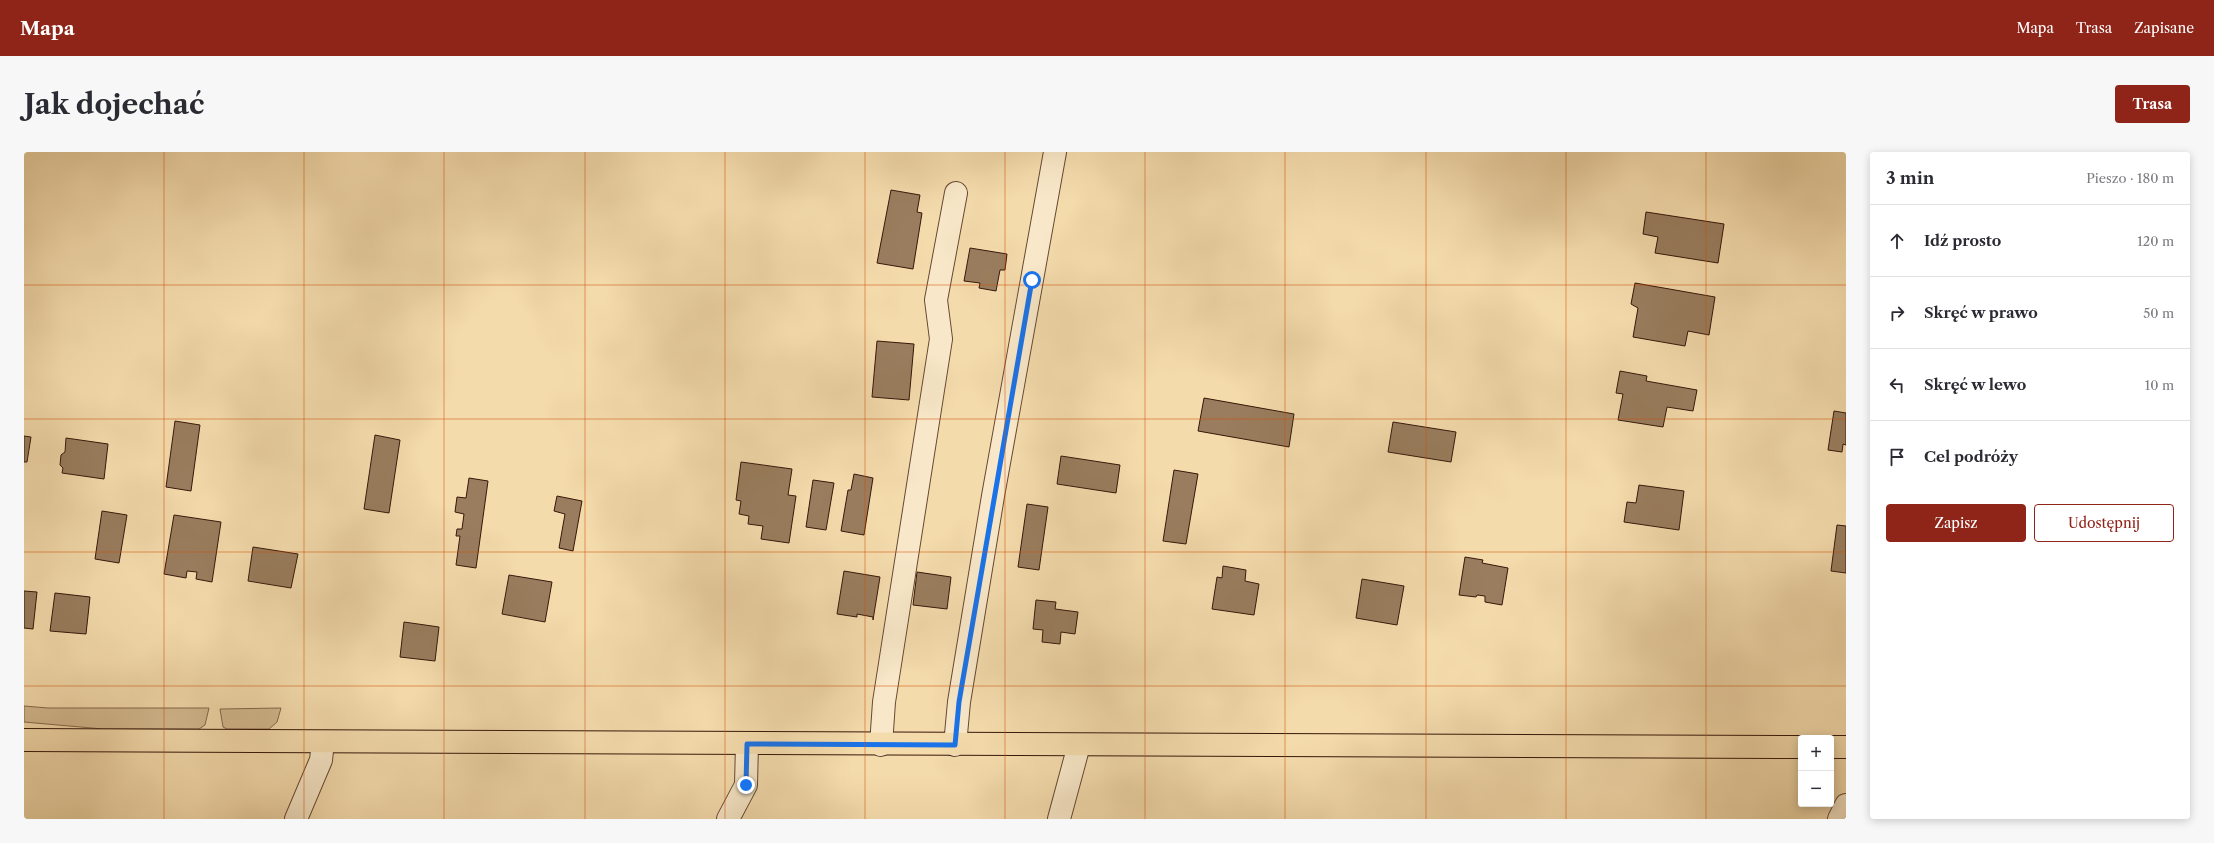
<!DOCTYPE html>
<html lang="pl">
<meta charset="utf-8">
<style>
:root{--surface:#fff;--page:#f7f7f7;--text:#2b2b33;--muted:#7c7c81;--line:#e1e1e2;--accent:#8f2418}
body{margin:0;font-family:"Libre Caslon Text",serif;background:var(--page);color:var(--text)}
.controls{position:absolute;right:12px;bottom:12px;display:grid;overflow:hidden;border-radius:4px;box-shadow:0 2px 10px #0003}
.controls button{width:36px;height:36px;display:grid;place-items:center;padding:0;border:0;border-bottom:1px solid var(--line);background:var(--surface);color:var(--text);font:20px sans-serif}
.stop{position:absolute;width:12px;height:12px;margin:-9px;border:3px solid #1a73e8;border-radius:50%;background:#fff}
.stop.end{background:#1a73e8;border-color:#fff;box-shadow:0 1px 4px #0008}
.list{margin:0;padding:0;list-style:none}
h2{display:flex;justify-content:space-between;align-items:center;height:52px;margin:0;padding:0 16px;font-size:17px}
h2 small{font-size:13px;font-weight:400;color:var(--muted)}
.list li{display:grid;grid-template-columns:26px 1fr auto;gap:12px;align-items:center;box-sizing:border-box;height:72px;padding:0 16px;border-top:1px solid var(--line)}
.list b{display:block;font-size:15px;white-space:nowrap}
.list em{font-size:13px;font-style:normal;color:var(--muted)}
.actions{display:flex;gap:8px;padding:12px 16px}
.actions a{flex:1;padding:9px 0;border:1px solid var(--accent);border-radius:4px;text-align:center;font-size:14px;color:var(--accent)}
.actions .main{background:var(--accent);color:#fff}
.icon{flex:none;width:22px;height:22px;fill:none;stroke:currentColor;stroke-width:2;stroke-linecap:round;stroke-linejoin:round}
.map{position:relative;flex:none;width:1822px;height:667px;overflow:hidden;border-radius:4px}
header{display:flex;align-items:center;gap:24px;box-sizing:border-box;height:56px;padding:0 20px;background:var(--accent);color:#fff}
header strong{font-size:19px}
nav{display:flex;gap:22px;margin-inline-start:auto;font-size:14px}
.intro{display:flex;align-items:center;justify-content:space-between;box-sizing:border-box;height:96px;padding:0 24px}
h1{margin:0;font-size:28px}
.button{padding:10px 18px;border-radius:4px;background:var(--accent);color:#fff;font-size:14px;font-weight:700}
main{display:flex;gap:24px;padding:0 24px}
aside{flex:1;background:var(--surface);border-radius:4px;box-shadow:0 2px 10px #0003}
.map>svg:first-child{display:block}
.green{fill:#d4ba90;stroke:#85684d}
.building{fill:#997d5e;stroke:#36170a}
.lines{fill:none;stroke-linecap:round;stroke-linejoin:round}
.minor-casing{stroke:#664832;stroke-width:24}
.major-casing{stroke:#36170a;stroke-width:24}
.minor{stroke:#f8e8c9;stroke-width:22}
.major{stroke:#f4dbac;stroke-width:22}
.route{stroke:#1a73e8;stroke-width:5}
.grid{fill:none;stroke:#d6520c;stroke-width:1;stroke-opacity:0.55}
</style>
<header>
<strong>Mapa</strong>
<nav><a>Mapa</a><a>Trasa</a><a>Zapisane</a></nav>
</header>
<div class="intro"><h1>Jak dojechać</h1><a class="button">Trasa</a></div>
<main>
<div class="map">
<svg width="1822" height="667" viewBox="0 0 1822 667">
<rect width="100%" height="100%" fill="#f4dbac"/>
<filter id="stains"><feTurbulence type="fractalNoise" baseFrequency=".005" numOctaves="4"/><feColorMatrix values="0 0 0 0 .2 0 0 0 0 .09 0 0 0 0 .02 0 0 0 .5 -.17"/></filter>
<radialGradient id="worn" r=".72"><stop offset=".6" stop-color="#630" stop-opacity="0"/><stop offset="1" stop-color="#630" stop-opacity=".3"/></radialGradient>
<!-- green -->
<g class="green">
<path d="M0,554L24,556H185L181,573L175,577H79L0,570Z"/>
<path d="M257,556L253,570L245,577H203L199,575L196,557Z"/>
</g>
<!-- building -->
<g class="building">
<path d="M867,38L896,43L893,60L898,61L889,117L853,111Z"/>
<path d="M1622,60L1700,72L1694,111L1631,101L1634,85L1619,82Z"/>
<path d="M946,96L983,102L981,118H976L972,139L955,136L956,131L940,129Z"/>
<path d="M1611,131L1691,145L1685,183L1664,179L1661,194L1609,185L1614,156L1607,152Z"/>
<path d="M853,189L890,192L885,248L848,245Z"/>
<path d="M1596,219L1623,224L1622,229L1673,238L1669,259L1643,255L1639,275L1594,268L1599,242L1592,241Z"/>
<path d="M1180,246L1270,262L1265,295L1174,279Z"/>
<path d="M1810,259L1822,261V293L1819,292L1818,300L1804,298Z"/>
<path d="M151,269L176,273L167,339L142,335Z"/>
<path d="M1369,270L1432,280L1427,310L1364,300Z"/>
<path d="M351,283L376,288L365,361L340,357Z"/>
<path d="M0,284L7,285L3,310H0Z"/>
<path d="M42,286L84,292L80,327L38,321L39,316L36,313L37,303L41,300Z"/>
<path d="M1037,304L1096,313L1092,341L1033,332Z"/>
<path d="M717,310L768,317L764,343L772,344L765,391L737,387L739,374L724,372L725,364L715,362L717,349L712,348Z"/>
<path d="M1150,318L1174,322L1162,392L1139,389Z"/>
<path d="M830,322L849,326L840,383L817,379L824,338H827Z"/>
<path d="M445,326L464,329L452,416L432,413L436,384H432L433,377H438L440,362L431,360L433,345L442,346Z"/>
<path d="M789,328L810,331L802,378L782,375Z"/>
<path d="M1615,333L1660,339L1655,378L1600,370L1603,350L1612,351Z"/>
<path d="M533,344L558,349L549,399L535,396L541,362L530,359Z"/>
<path d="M1003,352L1024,355L1015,418L994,415Z"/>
<path d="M78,359L103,363L95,411L71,407Z"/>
<path d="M150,363L197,370L188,430L172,427L173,420L163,419L162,426L140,422Z"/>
<path d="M1813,373L1822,374V421L1807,419Z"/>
<path d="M229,395L274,402L267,436L224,429Z"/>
<path d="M1441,405L1459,408L1458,411L1484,416L1478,453L1461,450V444L1453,443L1452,445L1435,443Z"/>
<path d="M1199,414L1222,418L1221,429L1235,432L1230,463L1188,457L1193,425L1198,426Z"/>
<path d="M820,419L856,425L849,468V465L833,462V465L813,462Z"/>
<path d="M893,420L927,425L923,457L889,453Z"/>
<path d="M485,423L528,430L521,470L478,462Z"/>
<path d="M1338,427L1380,434L1373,473L1332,466Z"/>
<path d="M0,439L13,440L9,477L0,476Z"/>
<path d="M31,441L66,445L62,482L26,479Z"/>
<path d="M1012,448L1032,450L1031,457L1054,460L1051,482L1037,480L1036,492L1018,490L1019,478L1009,477Z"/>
<path d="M380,470L415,475L411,509L376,505Z"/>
</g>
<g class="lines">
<defs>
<g id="minor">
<path d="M857,593L860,550L917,187L912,148L932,41"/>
<path d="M931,593L935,550L969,344L1031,0"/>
<path d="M272,667L297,608L299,590"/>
<path d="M704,667L722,633L723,592"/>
<path d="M1035,667L1055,593"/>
<path d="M1815,667L1822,653"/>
</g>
<g id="major">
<path d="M0,588L1777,595"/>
<path d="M1807,595H1822"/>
</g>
</defs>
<!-- minor casing -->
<use href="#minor" class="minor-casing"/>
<!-- major casing -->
<use href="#major" class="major-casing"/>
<!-- minor -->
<use href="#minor" class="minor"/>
<!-- major -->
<use href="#major" class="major"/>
</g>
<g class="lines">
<!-- route -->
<path class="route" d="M722,633L723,592L931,593L935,550L1008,128"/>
</g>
<!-- grid -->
<path class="grid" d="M140,0V667M280,0V667M420,0V667M561,0V667M701,0V667M841,0V667M981,0V667M1121,0V667M1261,0V667M1402,0V667M1542,0V667M1682,0V667M0,133H1822M0,267H1822M0,400H1822M0,534H1822"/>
<rect width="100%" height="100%" filter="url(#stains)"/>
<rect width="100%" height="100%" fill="url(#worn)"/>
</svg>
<div class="controls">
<button>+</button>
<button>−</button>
</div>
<div class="stop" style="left:1008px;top:128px"></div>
<div class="stop end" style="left:722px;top:633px"></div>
</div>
<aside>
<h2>3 min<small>Pieszo · 180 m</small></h2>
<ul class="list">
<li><svg class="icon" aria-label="ahead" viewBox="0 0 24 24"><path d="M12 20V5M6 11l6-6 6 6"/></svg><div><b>Idź prosto</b></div><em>120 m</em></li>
<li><svg class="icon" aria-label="right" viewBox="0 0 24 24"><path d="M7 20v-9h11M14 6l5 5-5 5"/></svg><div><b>Skręć w prawo</b></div><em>50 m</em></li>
<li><svg class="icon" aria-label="left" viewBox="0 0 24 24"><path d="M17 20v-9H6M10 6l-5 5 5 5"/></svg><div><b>Skręć w lewo</b></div><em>10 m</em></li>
<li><svg class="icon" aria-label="arrive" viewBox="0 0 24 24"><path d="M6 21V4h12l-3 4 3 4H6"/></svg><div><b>Cel podróży</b></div></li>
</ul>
<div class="actions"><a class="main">Zapisz</a><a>Udostępnij</a></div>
</aside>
</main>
